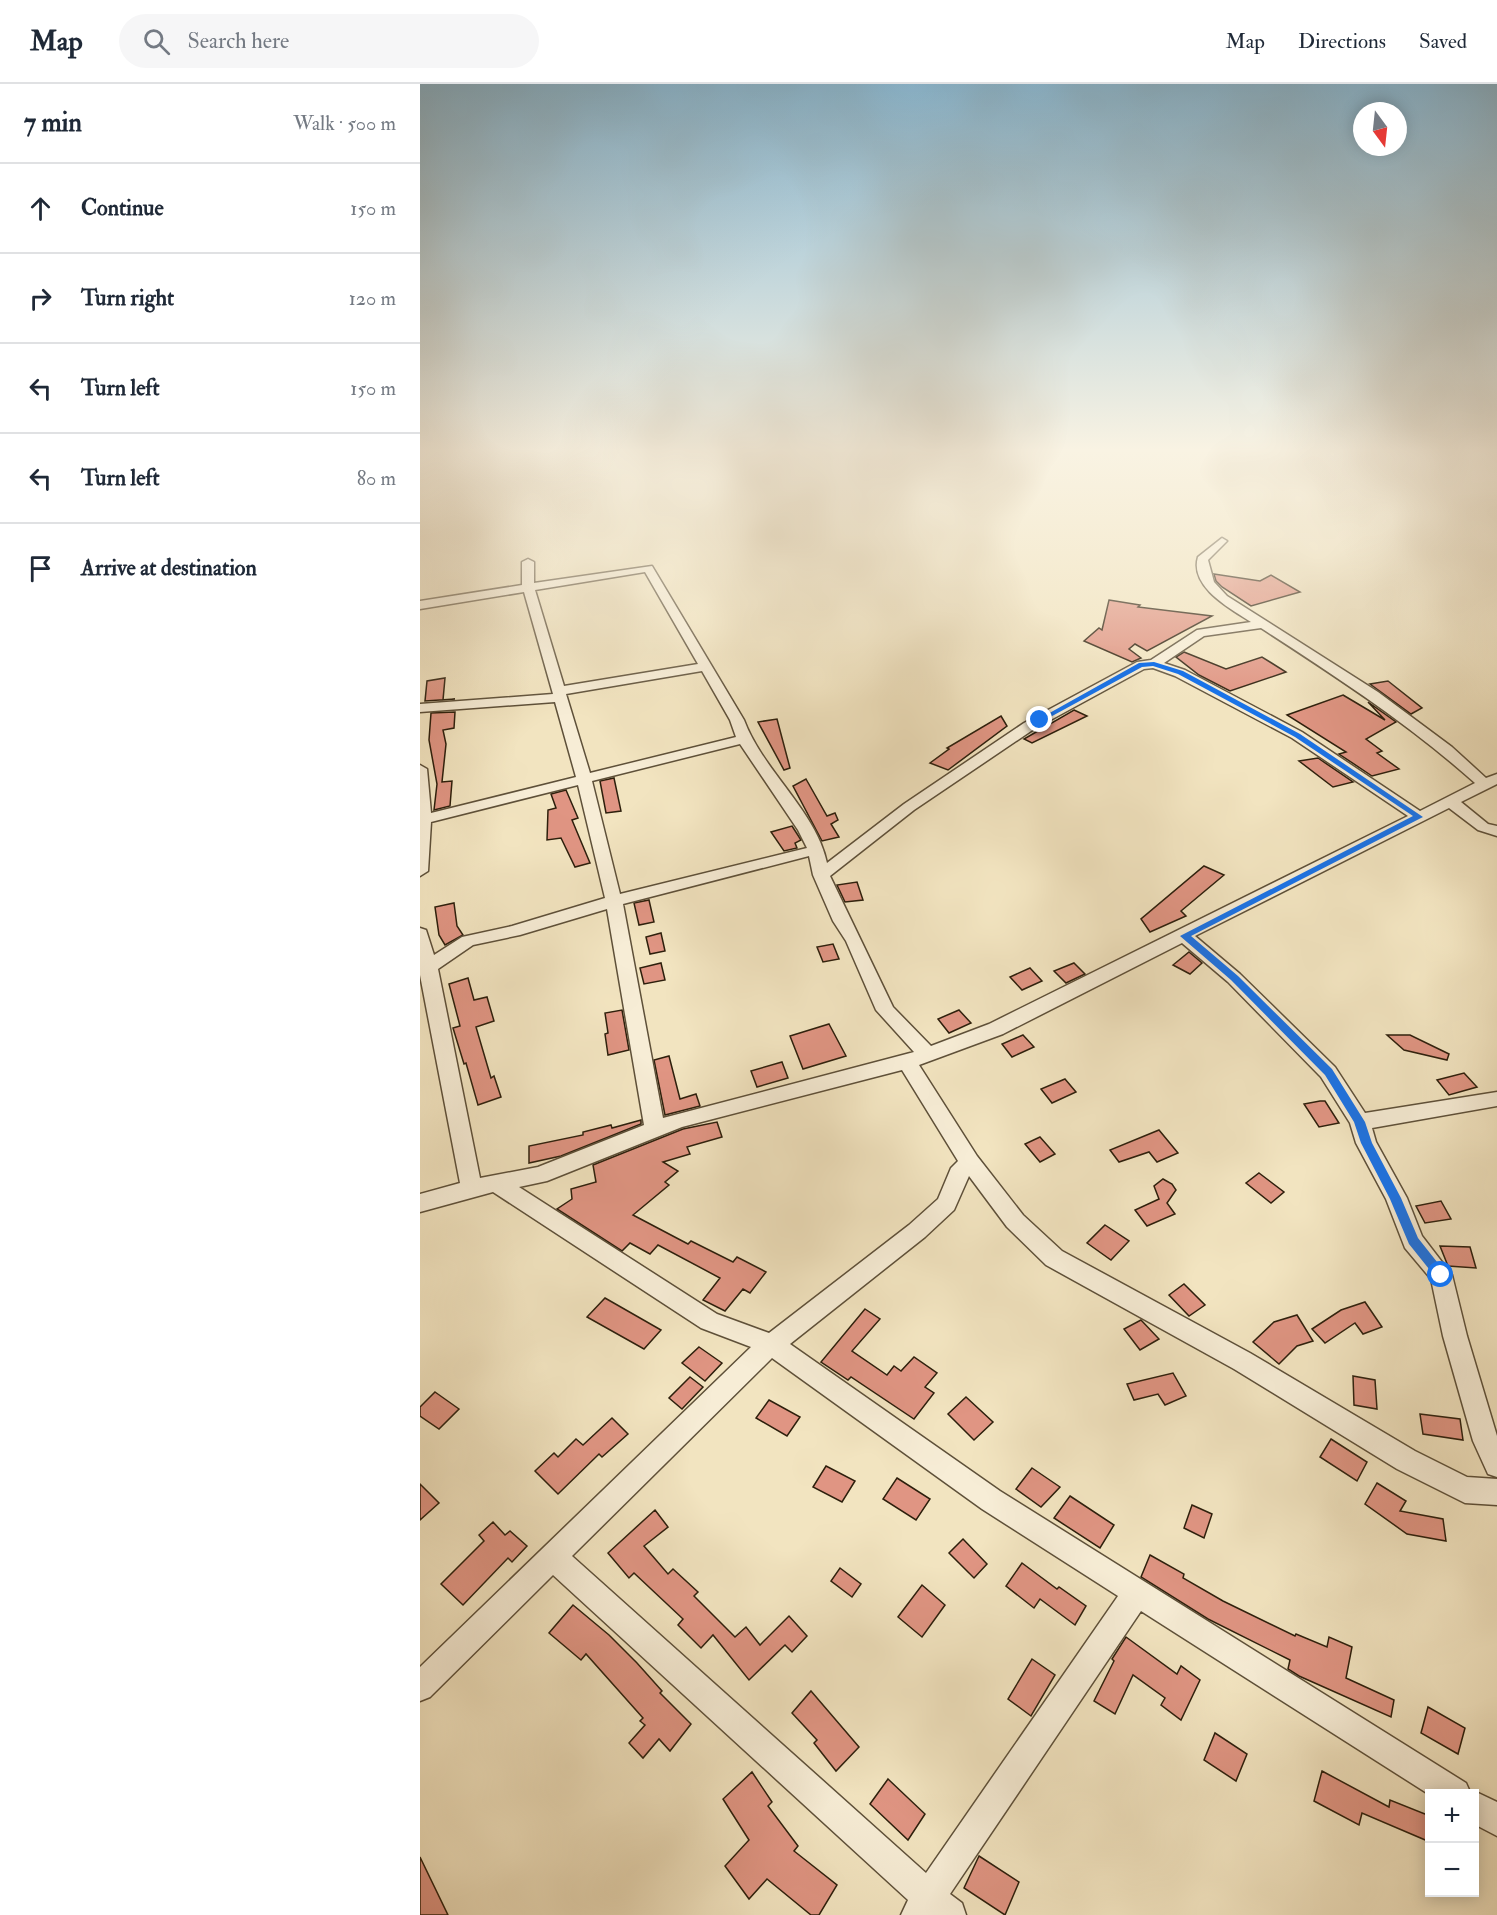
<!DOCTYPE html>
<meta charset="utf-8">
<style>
:root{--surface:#fff;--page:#f6f6f7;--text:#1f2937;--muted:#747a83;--line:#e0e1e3}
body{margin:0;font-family:"IM FELL Double Pica",serif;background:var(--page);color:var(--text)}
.controls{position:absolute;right:18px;bottom:18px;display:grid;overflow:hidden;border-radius:0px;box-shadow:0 3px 15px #0003}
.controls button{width:54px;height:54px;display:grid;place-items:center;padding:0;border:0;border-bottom:2px solid var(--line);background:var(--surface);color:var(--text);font:30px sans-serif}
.compass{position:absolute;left:933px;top:18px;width:54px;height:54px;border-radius:50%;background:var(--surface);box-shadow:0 3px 15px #0003;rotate:165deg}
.stop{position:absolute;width:18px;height:18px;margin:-14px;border:4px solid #1a73e8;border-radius:50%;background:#fff}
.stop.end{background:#1a73e8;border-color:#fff;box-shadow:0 2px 6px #0008}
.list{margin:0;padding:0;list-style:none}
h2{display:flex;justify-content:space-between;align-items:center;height:78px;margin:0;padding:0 24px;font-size:26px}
h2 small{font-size:20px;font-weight:400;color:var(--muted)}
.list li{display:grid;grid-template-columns:39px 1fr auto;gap:18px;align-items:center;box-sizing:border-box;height:90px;padding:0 24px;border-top:2px solid var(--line)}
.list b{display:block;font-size:22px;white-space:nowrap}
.list em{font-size:20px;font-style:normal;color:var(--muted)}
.icon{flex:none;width:33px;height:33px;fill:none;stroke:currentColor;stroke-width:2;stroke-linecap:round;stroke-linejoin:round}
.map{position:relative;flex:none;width:1077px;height:1831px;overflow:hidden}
header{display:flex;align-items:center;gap:36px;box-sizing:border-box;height:84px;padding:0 30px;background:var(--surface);border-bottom:2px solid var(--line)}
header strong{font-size:28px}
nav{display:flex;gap:33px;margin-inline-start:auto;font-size:21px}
.search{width:420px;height:54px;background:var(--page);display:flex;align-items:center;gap:15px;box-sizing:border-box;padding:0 21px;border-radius:33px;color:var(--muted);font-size:22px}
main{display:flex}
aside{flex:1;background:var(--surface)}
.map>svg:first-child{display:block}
.building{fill:#e09583;stroke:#2d1f0c;stroke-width:1.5}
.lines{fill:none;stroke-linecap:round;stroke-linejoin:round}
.street-casing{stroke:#5e5039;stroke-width:3}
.street{fill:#f7edd6;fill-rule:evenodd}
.route{fill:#1a73e8}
</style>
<header>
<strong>Map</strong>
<div class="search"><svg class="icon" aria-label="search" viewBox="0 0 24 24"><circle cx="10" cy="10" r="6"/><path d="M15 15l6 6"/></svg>Search here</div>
<nav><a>Map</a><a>Directions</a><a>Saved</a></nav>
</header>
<main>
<aside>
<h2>7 min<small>Walk · 500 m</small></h2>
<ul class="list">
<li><svg class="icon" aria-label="ahead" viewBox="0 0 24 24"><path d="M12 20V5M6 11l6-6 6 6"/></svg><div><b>Continue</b></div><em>150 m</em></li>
<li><svg class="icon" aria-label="right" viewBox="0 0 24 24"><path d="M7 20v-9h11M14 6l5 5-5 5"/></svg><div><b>Turn right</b></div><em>120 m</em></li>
<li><svg class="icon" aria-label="left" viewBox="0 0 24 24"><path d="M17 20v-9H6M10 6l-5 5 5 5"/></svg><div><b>Turn left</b></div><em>150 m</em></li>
<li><svg class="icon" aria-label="left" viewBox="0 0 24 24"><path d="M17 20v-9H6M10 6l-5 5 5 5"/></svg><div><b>Turn left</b></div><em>80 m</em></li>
<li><svg class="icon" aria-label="arrive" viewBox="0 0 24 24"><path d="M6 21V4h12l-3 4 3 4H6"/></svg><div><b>Arrive at destination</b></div></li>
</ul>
</aside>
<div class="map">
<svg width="1077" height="1831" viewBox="0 0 1077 1831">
<rect width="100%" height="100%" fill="#f2e4c0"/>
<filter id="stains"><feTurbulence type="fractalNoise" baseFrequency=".00333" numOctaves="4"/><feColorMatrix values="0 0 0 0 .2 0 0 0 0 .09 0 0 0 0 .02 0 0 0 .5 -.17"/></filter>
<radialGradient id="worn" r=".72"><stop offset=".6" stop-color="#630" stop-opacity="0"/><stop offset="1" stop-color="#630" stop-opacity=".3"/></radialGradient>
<!-- building -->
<g class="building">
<path d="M794,490L840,497L851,491L880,508L831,522L802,503L796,497Z"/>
<path d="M689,516L720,521L718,523L792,532L727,567L715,560L709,565L721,574L712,578L664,557L679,544L682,546Z"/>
<path d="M764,568L806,585L842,573L866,588L810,607L779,591L756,573Z"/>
<path d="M25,594L23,616L35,615L5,617L7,597Z"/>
<path d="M968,597L1002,624L991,630L950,600Z"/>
<path d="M923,611L965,636L948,618L976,638L946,655L962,667L957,669L979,685L952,692L919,670L926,668L867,631Z"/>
<path d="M654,626L667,632L612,659L604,655Z"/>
<path d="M35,628L34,644L23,646L26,660L22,698L32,697L30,722L14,726L17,700L9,656L11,629Z"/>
<path d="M581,632L587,642L528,686L510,679L529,665L527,664Z"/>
<path d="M357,635L370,684L364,686L338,638Z"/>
<path d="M898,674L933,698L913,703L879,677Z"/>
<path d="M194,694L201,727L186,729L180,697Z"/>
<path d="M386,695L407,732L415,729L418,736L411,740L419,753L402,757L373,702Z"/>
<path d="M146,706L158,734L152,736L170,779L155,783L141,754L127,756L128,726L136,724L131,710Z"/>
<path d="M372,742L381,756L375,759L377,764L364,767L351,748Z"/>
<path d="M784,782L804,791L761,827L766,832L730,848L721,835Z"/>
<path d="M437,798L443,816L425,818L417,801Z"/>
<path d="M229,816L234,838L219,841L214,819Z"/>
<path d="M34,819L37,842L43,851L25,861L19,851L15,823Z"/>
<path d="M241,849L245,867L230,870L226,853Z"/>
<path d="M413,860L419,875L403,878L397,863Z"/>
<path d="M769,868L782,879L770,890L753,881Z"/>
<path d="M241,879L245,896L224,900L220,884Z"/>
<path d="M654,879L665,890L646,899L634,887Z"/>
<path d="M610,884L622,897L602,906L590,893Z"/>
<path d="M48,894L54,916L67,913L74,937L56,943L71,994L74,992L81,1013L58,1021L46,979L44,980L33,944L40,942L29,900Z"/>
<path d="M202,926L209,966L188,971L185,950L188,949L185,929Z"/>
<path d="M539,926L551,939L529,949L518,935Z"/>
<path d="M409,940L426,972L383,985L370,952Z"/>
<path d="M603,951L614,963L592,973L582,960Z"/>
<path d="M967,951H990L1029,970L1027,976L984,966Z"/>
<path d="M249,972L260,1015L276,1010L280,1022L245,1031L234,976Z"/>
<path d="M362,978L368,994L337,1003L331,987Z"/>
<path d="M1044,989L1057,1003L1029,1011L1017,996Z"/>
<path d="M645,995L656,1008L632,1019L621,1005Z"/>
<path d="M900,1017H905L919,1039L899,1043L884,1020Z"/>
<path d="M221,1036V1040L141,1072L109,1079V1062L163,1051V1048L191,1041L192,1044Z"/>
<path d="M297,1038L302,1053L267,1063L270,1070L243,1078L258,1087L245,1098L249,1101L213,1131L268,1160L271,1157L313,1178L317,1173L346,1188L330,1209L323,1205L305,1227L283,1216L300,1194L238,1161L230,1170L210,1159L202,1167L137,1125L152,1115L151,1105L176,1098L173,1081L263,1045Z"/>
<path d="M739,1046L758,1069L737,1078L729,1068L699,1078L690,1066Z"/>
<path d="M620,1053L635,1070L620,1078L605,1060Z"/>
<path d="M839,1089L864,1108L851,1119L826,1099Z"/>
<path d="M743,1095L752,1100L756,1106L747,1119L755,1130L727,1142L715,1126L739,1115L734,1102Z"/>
<path d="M1021,1117L1031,1135L1005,1139L996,1122Z"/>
<path d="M685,1141L709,1157L691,1176L667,1159Z"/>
<path d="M1020,1162L1050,1163L1056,1184L1028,1182Z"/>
<path d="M764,1200L785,1221L769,1232L749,1211Z"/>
<path d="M185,1214L241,1246L224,1265L167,1233Z"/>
<path d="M945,1218L962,1243L943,1250L935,1239L905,1259L892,1245L921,1226Z"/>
<path d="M445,1225L460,1235L432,1267L467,1291L474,1282L481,1287L494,1273L517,1289L505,1303L514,1309L494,1335L431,1293L428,1296L401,1278Z"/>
<path d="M877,1231L893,1257L877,1262L859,1280L833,1258L854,1238Z"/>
<path d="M721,1236L739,1255L720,1266L704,1245Z"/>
<path d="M279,1263L302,1279L285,1297L262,1279Z"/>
<path d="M753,1289L766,1312L745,1321L738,1310L714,1316L707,1300Z"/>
<path d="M933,1292L955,1296L957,1325L934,1321Z"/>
<path d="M270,1293L283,1303L262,1325L249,1314Z"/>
<path d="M15,1308L39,1325L19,1345L0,1332V1323Z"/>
<path d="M546,1313L573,1338L554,1356L528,1330Z"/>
<path d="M349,1316L380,1333L367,1352L336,1334Z"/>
<path d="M1000,1330L1040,1335L1043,1356L1003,1350Z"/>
<path d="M192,1334L208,1350L182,1373L179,1370L138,1410L115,1387L134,1369L138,1373L156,1355L163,1361Z"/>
<path d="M911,1355L947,1378L937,1397L900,1373Z"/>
<path d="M406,1382L435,1397L422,1418L393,1403Z"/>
<path d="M612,1384L640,1403L621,1423L596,1405Z"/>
<path d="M477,1394L510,1415L496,1436L463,1415Z"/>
<path d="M957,1399L986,1417L980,1427L1023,1435L1026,1457L987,1450L945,1420Z"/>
<path d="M0,1400L19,1419L0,1436Z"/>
<path d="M650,1412L694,1441L680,1464L634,1434Z"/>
<path d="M772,1421L792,1430L784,1454L764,1444Z"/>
<path d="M235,1426L248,1443L224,1462L248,1490L253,1485L278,1508L274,1512L315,1553L326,1543L340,1561L369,1532L387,1552L372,1568L365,1561L329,1596L293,1551L281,1564L258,1541L263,1535L214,1489L209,1494L188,1469Z"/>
<path d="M73,1438L85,1451L90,1447L107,1462L92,1478L88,1474L43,1521L21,1500L64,1457L59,1451Z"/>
<path d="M543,1455L567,1480L554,1494L529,1469Z"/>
<path d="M730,1471L764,1490L763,1494L803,1517L875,1552L876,1550L907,1563L909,1553L932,1563L926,1594L974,1616L971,1633L879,1592L868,1585L870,1576L788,1535L721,1493Z"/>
<path d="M602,1479L637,1505L639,1503L666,1522L655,1541L620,1515L614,1524L586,1502Z"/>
<path d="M420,1484L441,1500L432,1513L411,1497Z"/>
<path d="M502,1501L525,1521L502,1553L478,1533Z"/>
<path d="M153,1521L189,1551L217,1579L242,1607L240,1609L271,1640L250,1667L239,1655L223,1674L209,1659L225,1641L220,1637L223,1634L166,1570L161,1576L129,1549Z"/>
<path d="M706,1553L757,1590L761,1582L780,1596L761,1636L741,1621L745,1614L713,1591L695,1630L674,1617L694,1577L692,1575Z"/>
<path d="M612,1575L635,1591L611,1632L588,1615Z"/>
<path d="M391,1607L439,1663L416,1687L394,1659L397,1656L372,1629Z"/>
<path d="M1008,1623L1045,1644L1038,1670L1001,1649Z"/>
<path d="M795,1649L827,1670L816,1697L784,1676Z"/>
<path d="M902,1687L969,1723L970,1716L1010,1732V1758L942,1729L939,1741L894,1717Z"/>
<path d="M332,1688L352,1718L348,1722L378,1762L374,1767L417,1801L399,1831H391L347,1795L329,1815L305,1782L329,1756L303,1715Z"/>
<path d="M468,1695L505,1730L488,1756L450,1720Z"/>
<path d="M559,1772L599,1798L585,1831L544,1804Z"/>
<path d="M0,1773L28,1831H0Z"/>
</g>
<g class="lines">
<defs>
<path id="street" d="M802,454L807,457L788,476L794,498L807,512L958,608L1032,663L1066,694L1077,690V700L1041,718L1068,740L1077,742V752L1058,746L1029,724L775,852L820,890L915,983L945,1029L1077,1008V1022L952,1044L956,1058L987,1114L1002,1152L1032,1191L1047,1252L1077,1352V1393L1068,1390L1053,1357L1023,1252L1011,1195L985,1164L966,1115L936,1059L930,1039L901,993L808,898L762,859L583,950L499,981L557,1072L603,1131L642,1167L830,1269L995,1367L1047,1393L1077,1395V1421L1045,1419L977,1385L814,1285L626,1181L587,1143L549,1092L534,1126L505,1153L370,1260L580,1407L1046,1699L1050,1708L1054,1707L1077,1718V1752L1054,1740V1710H1010V1711L721,1527L530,1810L542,1819L546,1831H481L488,1816L133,1491L10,1613L0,1617V1583L331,1263L281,1244L73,1108L0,1128V1110L40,1099L0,891V844L6,846L14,871L42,853L92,842L185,814L158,701L11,738L8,787L0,792V681L7,685L11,729L156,693L135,618L0,628V620L133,610L104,508L0,525V517L102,501V478L108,475L114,478V499L232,482L324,636C343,687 396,727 407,779L484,720L604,639L717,578L731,576L777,546L831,538C811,525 769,503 778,473ZM225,488L278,580L144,602L115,506ZM841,544C915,592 989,640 1055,699L1000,727L882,648L765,586L744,579L784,552ZM733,584L755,592L872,654L988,732L569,940L511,962L473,923L410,792L494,726L614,645L724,585ZM282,587L310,636L316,653L170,689L146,610ZM320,660L378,746L387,764L200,810L172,697ZM389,772L393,791L413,837L426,857L456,926L494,968L243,1034L203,820ZM187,825L224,1041L118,1083L60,1094L18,885L53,861L100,851ZM482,986L538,1077L531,1084L518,1115L489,1141L349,1249L297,1230L99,1103L127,1097L262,1043ZM352,1274L562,1425L698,1512L506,1789L152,1472Z"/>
</defs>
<!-- street casing -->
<use href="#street" class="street-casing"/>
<!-- street -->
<use href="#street" class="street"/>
</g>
<!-- sky -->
<linearGradient id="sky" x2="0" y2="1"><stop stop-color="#89b8d3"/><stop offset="0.59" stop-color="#f9f3e3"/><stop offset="1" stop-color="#f9f3e3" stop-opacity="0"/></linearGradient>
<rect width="1077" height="621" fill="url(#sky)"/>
<!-- route -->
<path class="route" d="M719,579L734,578L763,587L880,650L1003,733L771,852L818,892L912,985L945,1038L952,1059L981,1114L998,1154L1025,1188V1195H1017L989,1160L970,1115L941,1059L934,1038L905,991L811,896L760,852L993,732L875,653L758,590L733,582L722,583L623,637L617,636Z"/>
<rect width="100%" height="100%" filter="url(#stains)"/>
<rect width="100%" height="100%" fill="url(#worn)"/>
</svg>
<div class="controls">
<button>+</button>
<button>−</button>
</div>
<svg class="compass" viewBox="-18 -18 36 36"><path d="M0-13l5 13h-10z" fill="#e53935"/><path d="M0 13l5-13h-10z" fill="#747a83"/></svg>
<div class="stop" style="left:1021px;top:1191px"></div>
<div class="stop end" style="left:620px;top:636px"></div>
</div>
</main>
